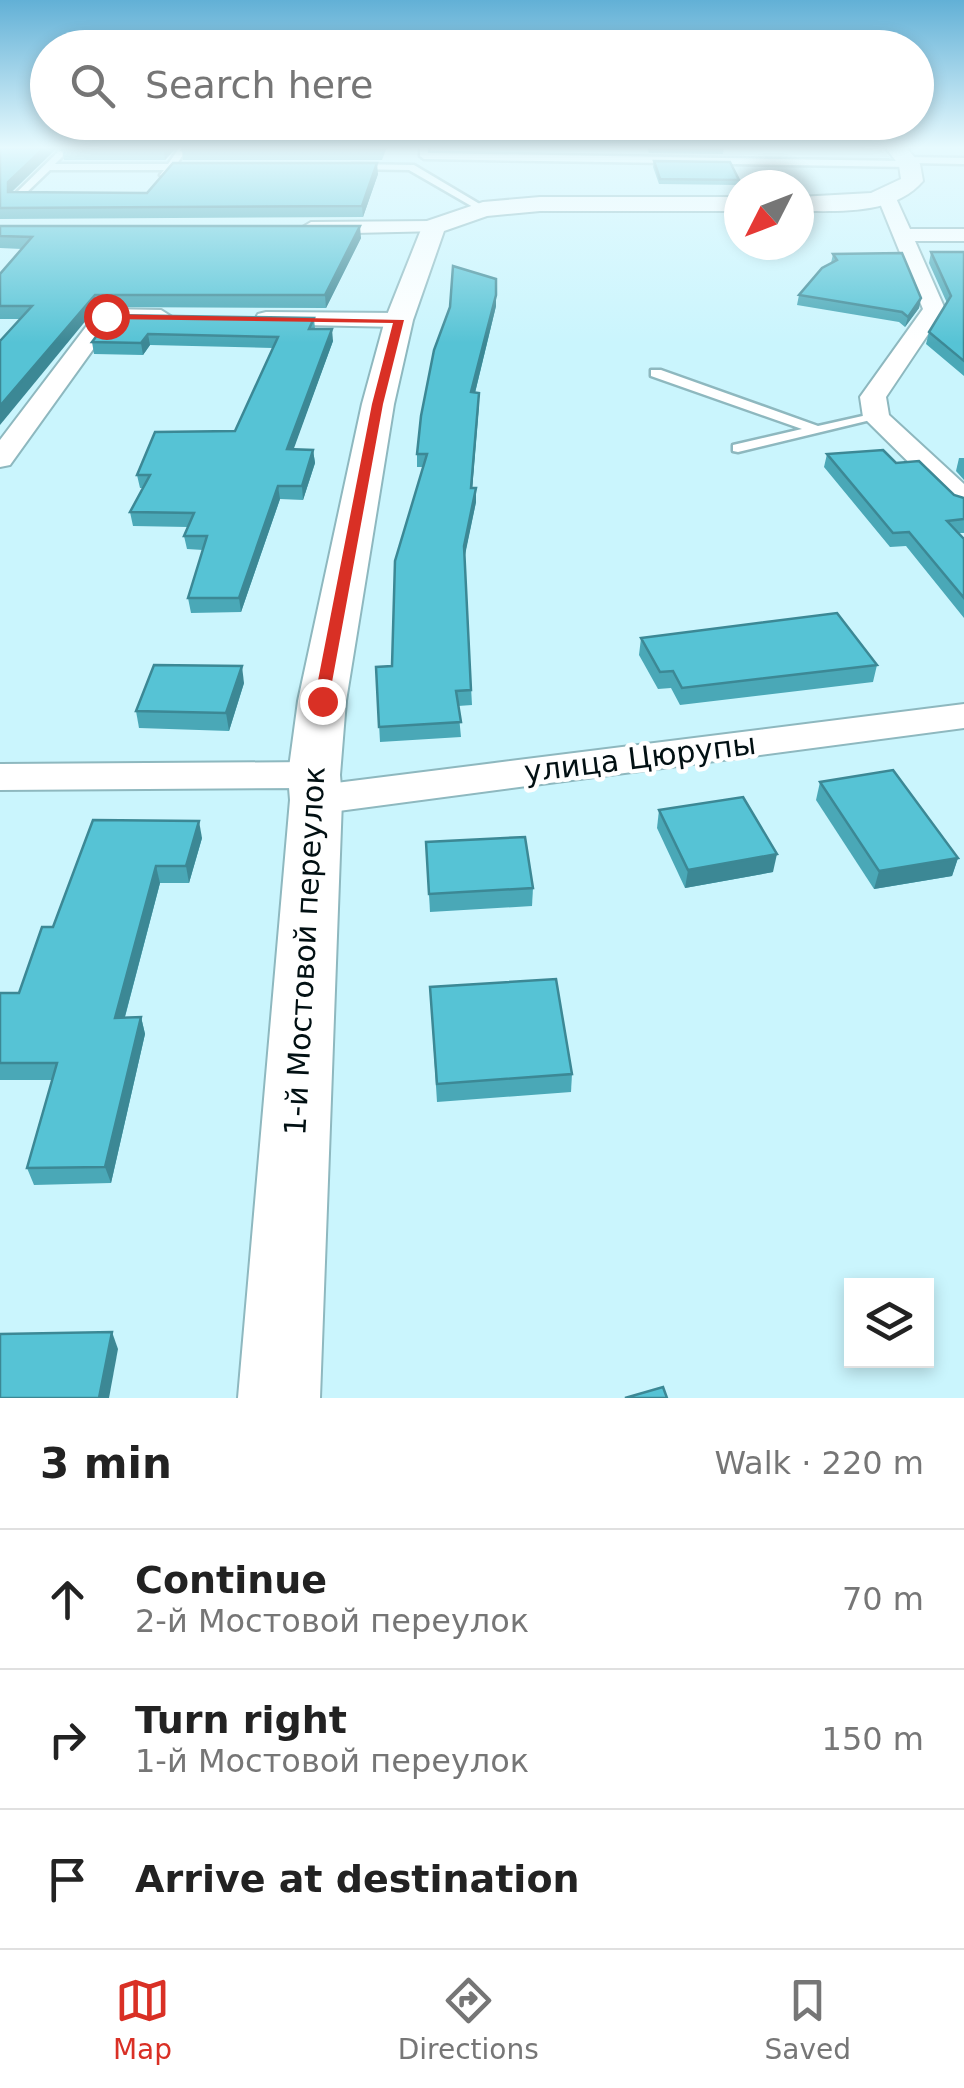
<!DOCTYPE html>
<meta charset="utf-8">
<style>
:root{--surface:#fff;--page:#f6f6f6;--text:#222;--muted:#767676;--line:#e0e0e0;--accent:#d93025}
body{margin:0;font-family:"DejaVu Sans",sans-serif;background:var(--page);color:var(--text)}
.controls{position:absolute;right:30px;bottom:30px;display:grid;overflow:hidden;border-radius:0px;box-shadow:0 5px 15px #0003}
.controls button{width:90px;height:90px;display:grid;place-items:center;padding:0;border:0;border-bottom:2px solid var(--line);background:var(--surface);color:var(--text);font:50px sans-serif}
.compass{position:absolute;left:724px;top:170px;width:90px;height:90px;border-radius:50%;background:var(--surface);box-shadow:0 5px 15px #0003;rotate:228deg}
.stop{position:absolute;width:30px;height:30px;margin:-22px;border:8px solid #d93025;border-radius:50%;background:#fff}
.stop.end{background:#d93025;border-color:#fff;box-shadow:0 2px 10px #0008}
.list{margin:0;padding:0;list-style:none}
h2{display:flex;justify-content:space-between;align-items:center;height:130px;margin:0;padding:0 40px;font-size:42px}
h2 small{font-size:32px;font-weight:400;color:var(--muted)}
.list li{display:grid;grid-template-columns:65px 1fr auto;gap:30px;align-items:center;box-sizing:border-box;height:140px;padding:0 40px;border-top:2px solid var(--line)}
.list b{display:block;font-size:38px;white-space:nowrap}
.list p{margin:0;font-size:32px;white-space:nowrap;color:var(--muted)}
.list em{font-size:32px;font-style:normal;color:var(--muted)}
.icon{flex:none;width:55px;height:55px;fill:none;stroke:currentColor;stroke-width:2;stroke-linecap:round;stroke-linejoin:round}
.map{position:relative;flex:none;width:964px;height:1398px;overflow:hidden}
.search{position:absolute;background:var(--surface);box-shadow:0 5px 15px #0003;left:30px;right:30px;top:30px;height:110px;display:flex;align-items:center;gap:25px;box-sizing:border-box;padding:0 35px;border-radius:55px;color:var(--muted);font-size:38px}
.sheet{height:550px;background:var(--surface)}
nav{display:flex;justify-content:space-around;align-items:center;box-sizing:border-box;height:140px;border-top:2px solid var(--line);background:var(--surface);font-size:28px;color:var(--muted)}
nav a{display:grid;justify-items:center;gap:5px}
nav .on{color:var(--accent)}
.map>svg:first-child{display:block}
.lines{fill:none;stroke-linecap:round;stroke-linejoin:round}
.service-casing{stroke:#8eb8bf;stroke-width:5}
.minor-casing{stroke:#8eb8bf;stroke-width:4}
.tertiary-casing{stroke:#8eb8bf;stroke-width:4}
.service{fill:#fff;fill-rule:evenodd}
.minor{fill:#fff;fill-rule:evenodd}
.tertiary{fill:#fff;fill-rule:evenodd}
.wall{fill:#4aa8b7}
.shaded-wall{fill:#3c8895}
.building{fill:#56c3d5;stroke:#3c8895;stroke-width:2.5}
.route{fill:#d93025}
.labels{text-anchor:middle;stroke-width:9;stroke-linejoin:round;paint-order:stroke}
.street-label{font-size:30px;fill:#021013;stroke:#fff}
</style>
<div class="map">
<svg width="964" height="1398" viewBox="0 0 964 1398">
<rect width="100%" height="100%" fill="#caf5fd"/>
<g class="lines">
<defs>
<g id="service">
<path d="M63,147H72L55,164H168L180,147H188L177,164L202,167L173,170L165,178L160,175L164,170H50L24,195L35,196V200H13V196Z"/>
<path d="M420,147H428V153L902,161L906,157L964,158V164L913,163L909,167L424,159L420,156Z"/>
<path d="M352,164L414,165L488,209L480,211L409,170L349,169Z"/>
<path d="M651,370H661L818,426L876,413L883,417L738,452L733,451V445L802,429L651,376Z"/>
</g>
<g id="minor">
<path d="M886,191L895,196L910,229H964V241H915L945,309L886,397L889,415L964,484V509L953,506L863,417L860,397L923,309L877,196Z"/>
<path d="M433,221L443,227L440,231L311,234L301,228L311,222Z"/>
<path d="M106,309L161,310L172,317L161,324L112,323L10,465L0,467V440L98,311Z"/>
<path d="M266,312L399,313L410,320L399,327L258,324L255,319L258,314Z"/>
<path d="M964,704V728L316,814L301,810L295,800L307,788L0,790V764L314,762L328,765L334,775L328,784Z"/>
</g>
<g id="tertiary">
<path d="M885,147H906L920,164L923,181C894,215 839,211 799,211V197L871,193L901,179L899,165Z"/>
<path d="M540,197H739V211H540L487,216L444,231L413,320L394,404L346,701L340,775L342,800L320,1398H238L290,800L288,775L298,701L362,404L385,320L424,222L483,202Z"/>
</g>
</defs>
<!-- service casing -->
<use href="#service" class="service-casing"/>
<!-- minor casing -->
<use href="#minor" class="minor-casing"/>
<!-- tertiary casing -->
<use href="#tertiary" class="tertiary-casing"/>
<!-- service -->
<use href="#service" class="service"/>
<!-- minor -->
<use href="#minor" class="minor"/>
<!-- tertiary -->
<use href="#tertiary" class="tertiary"/>
</g>
<!-- wall -->
<g class="wall">
<path d="M0,147H58L12,192L147,193L378,174L363,217L0,219Z"/>
<path d="M65,147H177L165,160H64L62,150Z"/>
<path d="M387,147L382,160H183L182,150Z"/>
<path d="M647,147H724L723,154L649,153Z"/>
<path d="M654,161L739,180V185L659,184L653,167Z"/>
<path d="M0,226L361,238L326,308L97,307L20,319H0V274L22,249L0,248Z"/>
<path d="M931,252H964V376L926,344L929,332L947,303L929,263Z"/>
<path d="M833,254L921,298L919,308L905,327L899,322L797,305L799,295L831,263Z"/>
<path d="M496,295V306L475,393H479L472,488H476V502L464,558L472,705L458,706L461,737L380,742L376,667L392,666L423,467H417V454Z"/>
<path d="M112,315L314,318L315,329L333,341L293,449L313,450L315,463L303,500L280,499L241,612L191,613L188,598L203,550L187,549L184,536L188,527L133,526L130,512L143,488H140L137,475L235,431L273,348L150,345L143,355L94,354L92,342Z"/>
<path d="M827,454L896,463L954,495L964,498V533H959L964,539V618L906,546L890,547L824,467Z"/>
<path d="M959,458H964V480L956,471Z"/>
<path d="M641,638L877,665L873,682L680,705L671,688L658,689L639,655Z"/>
<path d="M244,683L229,731L139,728L136,711Z"/>
<path d="M820,782L958,858L952,876L874,889L816,800Z"/>
<path d="M659,810L773,872L685,888L657,828Z"/>
<path d="M202,838L189,883H160L125,1017H141L145,1034L111,1183L34,1185L27,1168L53,1080H0V993H19L53,927Z"/>
<path d="M426,842L533,888L532,906L430,912Z"/>
<path d="M430,987L572,1074L571,1092L437,1102Z"/>
</g>
<!-- shaded-wall -->
<g class="shaded-wall">
<path d="M45,147H58L10,193L8,192V182Z"/>
<path d="M167,147H177L165,160L164,150Z"/>
<path d="M377,163L378,174L363,217L362,206Z"/>
<path d="M360,226L361,238L326,308L325,295Z"/>
<path d="M95,295L97,307L0,425V406Z"/>
<path d="M496,295V306L472,405L471,392Z"/>
<path d="M921,298L919,308L905,327L908,317Z"/>
<path d="M332,329L333,341L289,462L287,449Z"/>
<path d="M148,334L150,345L143,355L141,343Z"/>
<path d="M479,393V405L471,502V488Z"/>
<path d="M313,450L315,463L303,500L302,486Z"/>
<path d="M278,486L280,499L241,612L239,598Z"/>
<path d="M476,488V502L464,560V546Z"/>
<path d="M242,666L244,683L229,731L226,713Z"/>
<path d="M199,821L202,838L189,883L186,866Z"/>
<path d="M777,854L773,872L685,888L688,870Z"/>
<path d="M958,858L952,876L874,889L879,871Z"/>
<path d="M156,866L160,883L120,1035L115,1018Z"/>
<path d="M141,1017L145,1034L111,1183L105,1167Z"/>
<path d="M112,1332L118,1349L109,1398H99Z"/>
</g>
<!-- building -->
<g class="building">
<path d="M0,147H45L8,182V192L147,193L173,163H377L362,206L0,208Z"/>
<path d="M65,147H167L164,150H62Z"/>
<path d="M184,147H383L382,150H182Z"/>
<path d="M654,161L730,162L739,180L660,179Z"/>
<path d="M0,226H360L325,295H95L0,406V341L32,306H0V274L32,237L0,236Z"/>
<path d="M931,252H964V361L929,332L951,296Z"/>
<path d="M902,253L921,298L908,317L902,312L799,295L822,268L837,260L833,254Z"/>
<path d="M453,266L496,279V295L471,392L479,393L471,488H476L464,546L471,690L456,691L461,722L379,727L376,667L392,666L395,561L427,454H417L421,416L434,350L450,307Z"/>
<path d="M112,315L314,318L309,329H332L287,449L313,450L302,486H278L239,598H188L207,536H184L194,513L130,512L150,475H137L155,432L235,431L278,337L148,334L141,343L92,342Z"/>
<path d="M883,450L896,463L919,461L954,495L964,498V519L947,521L964,539V598L909,532L893,533L827,454Z"/>
<path d="M837,613L877,665L682,688L673,671L660,672L641,638Z"/>
<path d="M154,665L242,666L226,713L136,711Z"/>
<path d="M893,770L958,858L879,871L820,782Z"/>
<path d="M743,797L777,854L688,870L659,810Z"/>
<path d="M93,820L199,821L186,866H156L115,1018L141,1017L105,1167L27,1168L57,1063H0V993H19L42,927H53Z"/>
<path d="M525,837L533,888L429,894L426,842Z"/>
<path d="M556,979L572,1074L437,1084L430,987Z"/>
<path d="M112,1332L99,1398H0V1334Z"/>
<path d="M663,1387L667,1398H625Z"/>
</g>
<!-- sky -->
<linearGradient id="sky" x2="0" y2="1"><stop stop-color="#62b0d6"/><stop offset="0.43" stop-color="#e7fafe"/><stop offset="1" stop-color="#e7fafe" stop-opacity="0"/></linearGradient>
<rect width="964" height="343" fill="url(#sky)"/>
<!-- route -->
<path class="route" d="M102,314L404,320L383,404L328,704L314,701L372,404L393,323L106,319Z"/>
<g class="labels">
<!-- street labels -->
<g class="street-label">
<text transform="translate(640 758) rotate(-7)" y="10">улица Цюрупы</text>
<text transform="translate(305 951) rotate(-87)" y="10">1-й Мостовой переулок</text>
</g>
</g>
</svg>
<div class="controls">
<button><svg class="icon" aria-label="layers" viewBox="0 0 24 24"><path d="M12 4l9 5-9 5-9-5zM3 14l9 5 9-5"/></svg></button>
</div>
<svg class="compass" viewBox="-18 -18 36 36"><path d="M0-13l5 13h-10z" fill="#e53935"/><path d="M0 13l5-13h-10z" fill="#767676"/></svg>
<div class="stop" style="left:106px;top:316px"></div>
<div class="stop end" style="left:322px;top:701px"></div>
<div class="search"><svg class="icon" aria-label="search" viewBox="0 0 24 24"><circle cx="10" cy="10" r="6"/><path d="M15 15l6 6"/></svg>Search here</div>
</div>
<section class="sheet">
<h2>3 min<small>Walk · 220 m</small></h2>
<ul class="list">
<li><svg class="icon" aria-label="ahead" viewBox="0 0 24 24"><path d="M12 20V5M6 11l6-6 6 6"/></svg><div><b>Continue</b><p>2-й Мостовой переулок</p></div><em>70 m</em></li>
<li><svg class="icon" aria-label="right" viewBox="0 0 24 24"><path d="M7 20v-9h11M14 6l5 5-5 5"/></svg><div><b>Turn right</b><p>1-й Мостовой переулок</p></div><em>150 m</em></li>
<li><svg class="icon" aria-label="arrive" viewBox="0 0 24 24"><path d="M6 21V4h12l-3 4 3 4H6"/></svg><div><b>Arrive at destination</b></div></li>
</ul>
</section>
<nav>
<a class="on"><svg class="icon" aria-label="map" viewBox="0 0 24 24"><path d="M3 6l6-2 6 2 6-2v14l-6 2-6-2-6 2zM9 4v14M15 6v14"/></svg>Map</a>
<a><svg class="icon" aria-label="directions" viewBox="0 0 24 24"><path d="M12 3l9 9-9 9-9-9zM9 14v-3h6M13 9l2 2-2 2"/></svg>Directions</a>
<a><svg class="icon" aria-label="saved" viewBox="0 0 24 24"><path d="M7 4h10v16l-5-4-5 4z"/></svg>Saved</a>
</nav>
